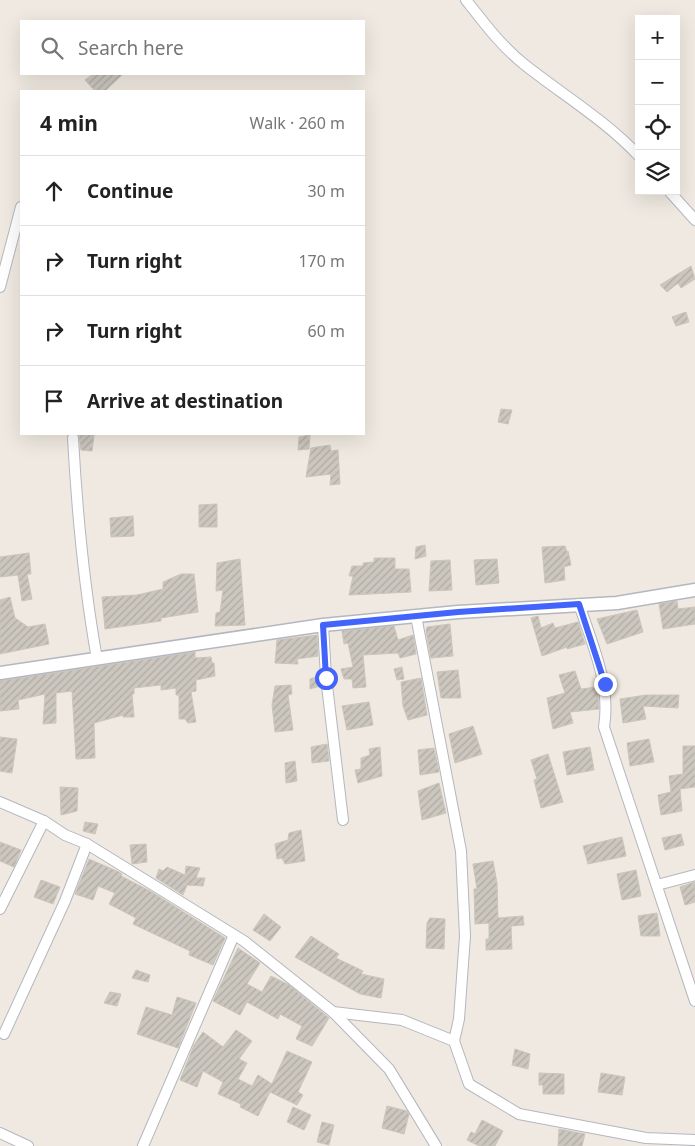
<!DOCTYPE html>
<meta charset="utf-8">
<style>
:root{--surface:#fff;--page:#f2f2f2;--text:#222;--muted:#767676;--line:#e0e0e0}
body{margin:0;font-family:"Noto Sans",sans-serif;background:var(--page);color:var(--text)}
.controls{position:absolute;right:15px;top:15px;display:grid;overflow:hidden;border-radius:0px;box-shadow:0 5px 20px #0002}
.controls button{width:45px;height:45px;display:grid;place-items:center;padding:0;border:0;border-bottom:1px solid var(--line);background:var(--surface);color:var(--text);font:25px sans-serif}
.stop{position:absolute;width:15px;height:15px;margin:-11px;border:4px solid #4264fb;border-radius:50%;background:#fff}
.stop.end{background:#4264fb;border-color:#fff;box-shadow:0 1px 5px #0008}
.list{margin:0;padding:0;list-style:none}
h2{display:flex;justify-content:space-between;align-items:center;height:65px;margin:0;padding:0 20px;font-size:21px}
h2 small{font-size:16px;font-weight:400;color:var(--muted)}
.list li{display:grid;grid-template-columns:32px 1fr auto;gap:15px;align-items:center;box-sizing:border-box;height:70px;padding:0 20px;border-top:1px solid var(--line)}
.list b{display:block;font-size:19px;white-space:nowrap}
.list em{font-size:16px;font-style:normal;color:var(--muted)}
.icon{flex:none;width:28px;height:28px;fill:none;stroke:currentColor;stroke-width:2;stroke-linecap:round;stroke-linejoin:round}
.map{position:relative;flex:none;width:695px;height:1146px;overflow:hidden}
.search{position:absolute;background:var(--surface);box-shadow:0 5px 20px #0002;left:20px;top:20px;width:345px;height:55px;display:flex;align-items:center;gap:12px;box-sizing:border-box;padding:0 18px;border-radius:0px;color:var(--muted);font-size:19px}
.panel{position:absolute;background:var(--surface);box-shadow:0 5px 20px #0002;left:20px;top:90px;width:345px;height:345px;border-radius:0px}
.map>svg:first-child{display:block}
.building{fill:url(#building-hatch);stroke:#cbc5ba}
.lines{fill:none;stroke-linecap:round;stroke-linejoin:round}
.minor-casing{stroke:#b4b7c1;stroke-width:12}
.tertiary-casing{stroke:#b4b7c1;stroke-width:15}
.minor{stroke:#fff;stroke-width:10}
.tertiary{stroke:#fff;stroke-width:12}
.route{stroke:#4264fb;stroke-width:6}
</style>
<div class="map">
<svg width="695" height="1146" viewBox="0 0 695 1146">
<defs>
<pattern id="building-hatch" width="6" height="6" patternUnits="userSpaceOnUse" patternTransform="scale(1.25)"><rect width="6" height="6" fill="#cbc7bf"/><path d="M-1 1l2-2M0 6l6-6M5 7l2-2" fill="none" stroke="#afaba4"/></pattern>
</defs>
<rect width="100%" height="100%" fill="#efe9e1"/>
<!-- building -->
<g class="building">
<path d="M93,74H123L105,91H95L85,80Z"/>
<path d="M691,266L695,279L681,288L678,283L667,292L660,285Z"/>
<path d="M686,312L689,322L676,326L672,317Z"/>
<path d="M501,409L512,410L508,424L498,422Z"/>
<path d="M79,435H94L92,451L81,450Z"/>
<path d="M310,435L309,449L298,450L299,437Z"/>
<path d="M330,445L331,451L338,450L340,484L330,485L331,474L306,477L311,448Z"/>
<path d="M217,504V527H199V505Z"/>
<path d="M133,516L134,536L111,537L110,518Z"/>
<path d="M425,545L426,556L415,559L416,547Z"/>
<path d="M565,546L567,552L568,551L571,565L564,567L565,580L545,583L542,547Z"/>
<path d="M29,553L31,574H27L32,599L22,601L18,575L0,577V557Z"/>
<path d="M374,558H395V569H409L411,592L349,595L353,576H349L352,566H363V563L374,562Z"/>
<path d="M240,559L245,625L215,626L216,613L220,612L223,590L216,591L217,563Z"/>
<path d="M497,559L499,583L476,585L474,560Z"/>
<path d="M450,560L452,590L429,591L431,561Z"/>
<path d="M181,574H194L198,612L161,618V621L105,629L102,597L137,595L163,589V582Z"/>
<path d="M10,597L15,618L28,627L45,624L49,644L0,654V600Z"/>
<path d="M677,601L678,609L695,607V624L663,629L659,604Z"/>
<path d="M637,610L643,632L607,644L597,619Z"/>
<path d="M538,616L541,628L553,623L555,628L578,622L585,644L567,649V647L542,656L531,618Z"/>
<path d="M450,624L453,656L431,658L426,631L427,627Z"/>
<path d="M394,626L398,640L413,635L416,654L400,658L398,653L363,655L366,687L353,688L352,679H344L341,669L353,667L348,643L344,644L342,631Z"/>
<path d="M317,635L318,656L297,659L298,664L275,663L277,640Z"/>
<path d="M195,652V658L211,657L212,663H214L215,676L196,680V691L191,692L196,722L188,723L185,719H179V695H176V688L161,690V685L134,688V694H132L134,717H123V715L94,723L95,758L76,759L72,691L56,693V723L43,724L45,694L18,700L19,709L0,711V681Z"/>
<path d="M402,667L404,679L397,680L394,669Z"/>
<path d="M458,670L461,698H441L437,672Z"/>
<path d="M575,671L581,689L597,687L599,709L570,712L573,723L553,729L547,698L565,693L559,675Z"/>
<path d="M319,676L320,686L310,689V679Z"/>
<path d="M421,678L427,715L408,720L403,706L401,682Z"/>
<path d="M291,685L292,694L288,695L293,730L275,732L272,705L275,686Z"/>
<path d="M646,695H679L678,708L643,706L646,719L623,723L620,699Z"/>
<path d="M369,702L373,725L347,730L342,706Z"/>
<path d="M473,726L482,754L455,763L449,734Z"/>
<path d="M0,737L17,739L12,773L0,771Z"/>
<path d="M649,739L654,762L630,766L627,743Z"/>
<path d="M327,744L329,761L312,763L311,747Z"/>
<path d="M683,746H695V787L680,789L682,811L661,815L658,795L671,792L669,776L683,774Z"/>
<path d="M380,747L382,776L358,783L355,770L361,769V758L370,755L369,749Z"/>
<path d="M590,747L594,770L567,775L563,752Z"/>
<path d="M434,748L439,772L420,775L418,750Z"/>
<path d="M548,754L563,802L541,808L534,780L537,779L531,760Z"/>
<path d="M295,761L297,781L286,783L285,763Z"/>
<path d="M439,783L446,813L422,820L418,791Z"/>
<path d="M60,787L78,788L77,811L61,815Z"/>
<path d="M85,822L98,824L95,834L83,831Z"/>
<path d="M301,830L305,861L285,864L282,858L277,859L275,844L288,840L289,833Z"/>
<path d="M681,834L684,845L665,850L662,838Z"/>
<path d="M622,837L626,856L588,864L583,846Z"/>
<path d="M0,842L21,850L14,867L0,861Z"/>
<path d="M146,844L147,862L132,864L130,845Z"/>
<path d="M89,859L119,872L122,874L121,876L150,891L225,938L213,965L189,955L190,951L133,924L136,918L109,904L115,893L98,886L93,900L75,894Z"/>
<path d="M493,861L497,883L498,918L523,916L524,925L511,926L512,949L486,950V939H489V923L475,924L474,889H477L473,864Z"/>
<path d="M186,866L200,868L196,878H205L203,886L187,885L183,895L156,878L159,869L163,871L167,867L185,875Z"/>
<path d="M636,870L641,896L622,900L617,874Z"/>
<path d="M41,880L60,887L53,904L34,897Z"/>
<path d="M695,882V902L685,905L680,887Z"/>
<path d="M657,913L660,936H641L638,916Z"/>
<path d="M264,914L281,927L270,941L253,930Z"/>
<path d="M430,918L445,919L444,949L426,948L427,923Z"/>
<path d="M311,936L339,954L336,958L363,971L361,974L384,979L381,998L360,994L295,957Z"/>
<path d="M238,948L260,963L247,984L262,992L271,976L289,985L329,1018L312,1046L296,1039L302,1026L280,1014L278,1019L247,1002L240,1015L213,1001Z"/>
<path d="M136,970L150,975L148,982L132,978Z"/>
<path d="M110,992L121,994L117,1006L104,1003Z"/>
<path d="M177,997L196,1003L178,1048L137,1034L146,1007L172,1015Z"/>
<path d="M236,1030L252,1041L239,1059L247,1063L238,1079L252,1086L258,1075L272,1084L287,1051L312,1062L298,1092L303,1095L297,1105L270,1092L258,1116L240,1107L241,1104L218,1094L223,1082L203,1071L197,1087L180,1080L194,1045L203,1032L223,1047Z"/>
<path d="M515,1049L530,1054L528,1069L512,1065Z"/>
<path d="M539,1073L564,1074V1094H543V1085H539Z"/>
<path d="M601,1073L625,1077L622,1095L598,1092Z"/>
<path d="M387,1106L407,1111L409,1114L404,1134L382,1128Z"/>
<path d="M293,1107L311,1115L304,1130L287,1122Z"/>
<path d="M482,1120L503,1131L495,1146H479L467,1140L471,1132L475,1134Z"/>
<path d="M322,1122L334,1125L329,1145L317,1142Z"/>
<path d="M559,1129L585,1134L582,1146H558Z"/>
</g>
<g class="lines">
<defs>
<g id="minor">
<path d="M466,0C484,23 502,47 525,65C563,95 605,120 639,156"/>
<path d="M669,191L695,220"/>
<path d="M0,287L21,207"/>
<path d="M73,438C77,512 84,586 97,659"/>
<path d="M579,604C592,644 611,684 604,727L695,1001"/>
<path d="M416,616L461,851L465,936L459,1019L454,1041L469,1084L519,1114L646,1138L695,1140"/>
<path d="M323,625L326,677L343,820"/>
<path d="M0,802L44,821L65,835L87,844L244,941L333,1012L402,1020L454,1041"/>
<path d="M657,885L695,875"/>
<path d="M0,909L44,821"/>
<path d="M333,1012L389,1069L436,1146"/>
<path d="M4,1034L65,901L87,844"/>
<path d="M0,1133L28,1146"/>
<path d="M143,1146L234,935"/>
</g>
<path id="tertiary" d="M0,673L323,625L458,612L617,603L695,590"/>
</defs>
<!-- minor casing -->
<use href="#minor" class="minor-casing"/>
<!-- tertiary casing -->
<use href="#tertiary" class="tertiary-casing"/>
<!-- minor -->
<use href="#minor" class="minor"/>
<!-- tertiary -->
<use href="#tertiary" class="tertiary"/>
</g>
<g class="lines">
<!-- route -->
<path class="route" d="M326,678L323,625L458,612L579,604L605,684"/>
</g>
</svg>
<div class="controls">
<button>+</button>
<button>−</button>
<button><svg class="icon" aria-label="locate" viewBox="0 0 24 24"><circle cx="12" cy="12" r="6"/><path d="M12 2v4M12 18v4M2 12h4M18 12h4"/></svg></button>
<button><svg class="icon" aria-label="layers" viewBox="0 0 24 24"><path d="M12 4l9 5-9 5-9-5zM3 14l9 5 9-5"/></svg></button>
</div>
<div class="stop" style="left:326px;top:678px"></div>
<div class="stop end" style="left:605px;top:684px"></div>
<div class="search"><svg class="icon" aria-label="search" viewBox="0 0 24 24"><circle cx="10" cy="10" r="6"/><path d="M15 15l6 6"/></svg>Search here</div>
<section class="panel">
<h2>4 min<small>Walk · 260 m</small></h2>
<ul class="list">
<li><svg class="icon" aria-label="ahead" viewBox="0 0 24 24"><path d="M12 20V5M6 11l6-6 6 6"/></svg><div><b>Continue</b></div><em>30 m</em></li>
<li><svg class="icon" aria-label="right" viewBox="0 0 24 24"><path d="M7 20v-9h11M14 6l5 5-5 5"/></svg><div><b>Turn right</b></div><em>170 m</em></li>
<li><svg class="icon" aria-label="right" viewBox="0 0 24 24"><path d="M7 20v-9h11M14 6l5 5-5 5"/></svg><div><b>Turn right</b></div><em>60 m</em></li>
<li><svg class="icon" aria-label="arrive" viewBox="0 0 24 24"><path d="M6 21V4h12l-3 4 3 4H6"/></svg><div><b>Arrive at destination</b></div></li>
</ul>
</section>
</div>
